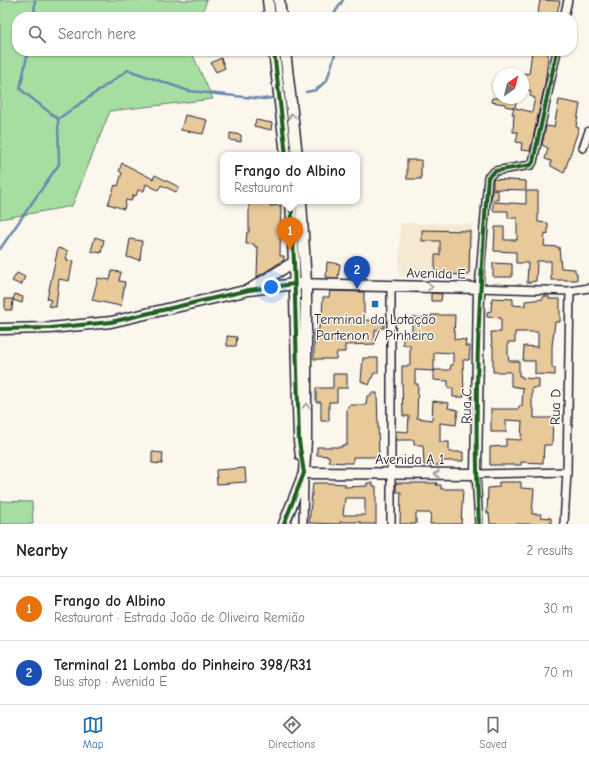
<!DOCTYPE html>
<meta charset="utf-8">
<style>
:root{--surface:#fff;--page:#f2f2f2;--text:#222;--muted:#767676;--line:#e0e0e0;--accent:#1f6fb2}
body{margin:0;font-family:"Comic Neue",sans-serif;background:var(--page);color:var(--text)}
.compass{position:absolute;left:493px;top:68px;width:36px;height:36px;border-radius:50%;background:var(--surface);box-shadow:0 1px 3px #0004;rotate:35deg}
.you{position:absolute;left:271px;top:287px;width:14px;height:14px;margin:-10px;border:3px solid #fff;border-radius:50%;background:#1a73e8;box-shadow:0 0 0 6px #1a73e833}
.badge{display:grid;place-items:center;width:26px;height:26px;border-radius:50%;background:var(--accent);color:#fff;font-size:13px;font-weight:700}
.pin{position:absolute;translate:-50% -33px;filter:drop-shadow(0 1px 2px #0008)}
.pin::after{content:'';position:absolute;top:21px;width:14px;height:12px;background:inherit;clip-path:polygon(0 0,100% 0,50% 100%)}
.popup{position:absolute;left:220px;top:152px;width:140px;height:52px;box-sizing:border-box;display:grid;place-content:center;border-radius:8px;background:var(--surface);filter:drop-shadow(0 1px 3px #0005);font-size:13px;white-space:nowrap;color:var(--muted)}
.popup b{font-size:15px;color:var(--text)}
.popup::after{content:'';position:absolute;left:50%;top:100%;margin-left:-8px;border:8px solid transparent;border-top-color:var(--surface)}
.list{margin:0;padding:0;list-style:none}
h2{display:flex;justify-content:space-between;align-items:center;height:52px;margin:0;padding:0 16px;font-size:17px}
h2 small{font-size:13px;font-weight:400;color:var(--muted)}
.list li{display:grid;grid-template-columns:26px 1fr auto;gap:12px;align-items:center;box-sizing:border-box;height:64px;padding:0 16px;border-top:1px solid var(--line)}
.list b{display:block;font-size:15px;white-space:nowrap}
.list p{margin:0;font-size:13px;white-space:nowrap;color:var(--muted)}
.list em{font-size:13px;font-style:normal;color:var(--muted)}
.icon{flex:none;width:22px;height:22px;fill:none;stroke:currentColor;stroke-width:2;stroke-linecap:round;stroke-linejoin:round}
.map{position:relative;flex:none;width:589px;height:524px;overflow:hidden}
.search{position:absolute;background:var(--surface);box-shadow:0 1px 3px #0004;left:12px;right:12px;top:12px;height:44px;display:flex;align-items:center;gap:10px;box-sizing:border-box;padding:0 14px;border-radius:16px;color:var(--muted);font-size:15px}
.sheet{height:180px;background:var(--surface)}
nav{display:flex;justify-content:space-around;align-items:center;box-sizing:border-box;height:56px;border-top:1px solid var(--line);background:var(--surface);font-size:11px;color:var(--muted)}
nav a{display:grid;justify-items:center;gap:2px}
nav .on{color:var(--accent)}
.map>svg:first-child{display:block}
.built{fill:#f5e9d3}
.green{fill:#a6dea2;stroke:#64806e}
.lines{fill:none;stroke-linecap:round;stroke-linejoin:round}
.stream{stroke:#698aac;stroke-width:2.5}
.building{fill:#e7c99a;stroke:#22223b;fill-rule:evenodd}
.street-casing{stroke:#22223b;stroke-width:10}
.secondary-casing{stroke:#22223b;stroke-width:13}
.street{stroke:#fbf7ec;stroke-width:7}
.secondary{stroke:#fbf7ec;stroke-width:10}
.cycleway-casing{stroke:#fbf7ec;stroke-width:6}
.cycleway{stroke:#1b5e20;stroke-width:4}
.oneway{stroke:#99979c}
.poi-dot{fill:#1f6fb2;stroke:#fbf7ec;stroke-width:1.5}
.labels{text-anchor:middle;stroke-width:3;stroke-linejoin:round;paint-order:stroke}
.street-label{font-size:14px;fill:#22223b;stroke:#fbf7ec}
.poi-label{font-size:14px;fill:#22223b;stroke:#fbf7ec}
</style>
<div class="map">
<svg width="589" height="524" viewBox="0 0 589 524">
<rect width="100%" height="100%" fill="#fbf7ec"/>
<filter id="ink" filterUnits="userSpaceOnUse"><feTurbulence type="fractalNoise" baseFrequency=".025" numOctaves="2"/><feDisplacementMap in="SourceGraphic" scale="8" xChannelSelector="R" yChannelSelector="G"/><feConvolveMatrix kernelMatrix="1 2 1 2 8 2 1 2 1" color-interpolation-filters="sRGB"/></filter>
<g filter="url(#ink)">
<!-- built -->
<path class="built" d="M400,223L472,224L471,278L399,277Z"/>
<!-- green -->
<g class="green">
<path d="M0,0H207L201,17H17V51H191L213,99L110,111L72,206L0,219Z"/>
<path d="M0,501L32,502L33,524H0Z"/>
</g>
<g class="lines">
<!-- stream -->
<g class="stream">
<path d="M34,17L35,0"/>
<path d="M332,17L343,0"/>
<path d="M306,92L316,90L327,80L336,51"/>
<path d="M58,119L128,70L189,91L263,99L272,98"/>
<path d="M0,249L59,164L58,119L20,89L28,51"/>
</g>
</g>
<!-- building -->
<g class="building">
<path d="M540,0L560,1L556,17H542L543,15L538,13Z"/>
<path d="M532,51H548V57L545,84L530,151L521,150L522,143L516,142L518,132H513L514,114H512L514,108L505,106V104L491,102L492,98H517L515,108L532,112L535,98L530,96L531,91L523,89V73L529,74Z"/>
<path d="M221,58L225,68L216,72L211,63Z"/>
<path d="M559,100L580,104L576,127L579,128L564,173L551,166V161L545,159L548,148L542,145L546,126L554,127Z"/>
<path d="M185,115L207,120L203,134L181,130Z"/>
<path d="M256,120L272,123L271,130L254,126Z"/>
<path d="M230,133L241,135V142L230,140Z"/>
<rect x="407" y="160" width="14" height="19"/>
<path d="M122,163L153,179L155,175L179,187L176,192L161,185L158,190L146,184L144,191L138,190L136,196L133,195L131,201L126,200L124,209L108,204L115,185L118,186L122,173L119,171Z"/>
<path d="M493,179L526,181V190L493,189Z"/>
<path d="M492,190L498,191V200H491Z"/>
<path d="M526,191H538V222L548,223V234L545,233L544,246L559,247L561,268L575,269V272L577,273V280H551V261H537L536,281L527,283L528,263H516V252L494,251L495,227H504V240H517V218H508V211H493V202L526,204Z"/>
<path d="M249,201H271L270,206L281,205L280,256H284V260L257,277L258,247H255L254,244H246L247,232H249Z"/>
<path d="M422,230L470,231L469,275L435,274V255H440V241H422Z"/>
<path d="M95,237L104,240L101,253L91,251Z"/>
<path d="M130,239L142,241L140,260L127,257Z"/>
<path d="M58,248L68,251L66,260L73,261L69,281L59,279L56,307L48,306L51,300L47,299Z"/>
<path d="M327,262L340,264L338,278L326,277Z"/>
<path d="M493,263L512,264V277H493Z"/>
<path d="M354,264H361L362,279H355Z"/>
<path d="M112,271L121,272L119,281L125,282L121,306L92,300L98,278L110,280Z"/>
<path d="M17,273L25,277L21,285L12,281Z"/>
<path d="M330,291L364,292V320L384,321V328H379V330H375V344L345,345V352H337L336,359H314V330H319V316H322L323,297H329Z"/>
<path d="M431,293L442,294L441,301H431Z"/>
<path d="M15,294L23,297L22,303L13,300Z"/>
<path d="M543,296H549V299H560V322H555L552,346V368H555V375L535,374V361H523L524,346L538,347V332H515V342H508V355L509,361H519V376H522V378L539,379V388H532V408H534V418H553L552,445H544L543,463L521,462V465H490V447L506,446V439L521,440L522,421L506,420V432H491V409H519V406H522L523,388L511,386V372H493V346H492L491,332H501V318L487,317V312L491,311L492,298L513,299V305L525,306V301L543,299Z"/>
<path d="M5,299H13L12,310H5Z"/>
<path d="M431,315H455L454,339L466,340L465,346H470L469,360H463L464,397H453V388H448V381L434,380V370H450L451,365H453V353L434,352V371L415,370V384H418L417,418L432,420L433,401L449,403L448,408L458,410L456,425L440,423V442H449V452H463V461H442V465H424L423,445H414V440H396V431L408,432L409,416H403L402,381V366H410V345H403V336H412V317L431,318Z"/>
<path d="M227,336L237,337L236,346H227Z"/>
<path d="M363,358H378V373H374L369,385L361,381Z"/>
<path d="M333,374H347V388H337V402H329V421H321V402H316V388H333Z"/>
<path d="M371,393H377L379,457H353V463H346L329,462V456L317,455V447H342V445H347V409L349,405H366L367,396H371Z"/>
<path d="M152,452L163,453L162,464L152,463Z"/>
<path d="M245,468L246,482L217,484L216,470Z"/>
<path d="M499,482H521V488L534,489L532,514H541V517L551,518V524H490L489,513H487L488,488L499,487Z"/>
<path d="M313,483H329L345,484V487L367,486V483H373V486H376V524H361V522H340V524L309,523ZM345,498H365V515H343Z"/>
<path d="M396,483H437L436,485H441V489H463L461,524H430L431,513H416V524H400L401,492H396Z"/>
</g>
<g class="lines">
<defs>
<g id="street">
<path d="M564,17L568,0"/>
<path d="M557,51L533,162L531,165L495,171L488,177L479,288L570,291L589,288"/>
<path d="M583,148L589,131"/>
<path d="M391,287V524"/>
<path d="M303,524L304,478"/>
<path d="M479,524L476,474L567,472"/>
<path d="M564,524L567,472L570,291"/>
</g>
<g id="secondary">
<path d="M268,0L270,17"/>
<path d="M279,0L281,17"/>
<path d="M274,51L286,155"/>
<path d="M285,51L297,155"/>
<path d="M291,201L294,262L299,441L301,456"/>
<path d="M252,288L294,262"/>
<path d="M0,329L50,328L111,322L249,290L294,284L479,288L476,474L304,473"/>
<path d="M284,524L304,473L306,440V284L301,201"/>
</g>
</defs>
<!-- street casing -->
<use href="#street" class="street-casing"/>
<!-- secondary casing -->
<use href="#secondary" class="secondary-casing"/>
<!-- street -->
<use href="#street" class="street"/>
<!-- secondary -->
<use href="#secondary" class="secondary"/>
<defs>
<g id="cycleway">
<path d="M274,51L286,155"/>
<path d="M0,329L50,328L111,322L249,290L294,284"/>
<path d="M284,524L304,473L299,441L294,262L291,201"/>
<path d="M479,524C473,408 479,292 488,177L495,171L531,165L533,162L557,51"/>
</g>
</defs>
<!-- cycleway casing -->
<use href="#cycleway" class="cycleway-casing"/>
<!-- cycleway -->
<use href="#cycleway" class="cycleway"/>
</g>
<!-- one-way arrows -->
<defs><path id="oneway-chevron" d="M-2-3.5L2.5 0L-2 3.5" fill="none" stroke-width="1.6" stroke-linecap="round" stroke-linejoin="round"/></defs>
<g class="oneway">
<use href="#oneway-chevron" transform="translate(292 116) rotate(-97)"/>
<use href="#oneway-chevron" transform="translate(430 287) rotate(1)"/>
<use href="#oneway-chevron" transform="translate(306 406) rotate(-90)"/>
<use href="#oneway-chevron" transform="translate(437 474) rotate(-180)"/>
</g>
</g>
<!-- markers -->
<rect class="poi-dot" x="371" y="300" width="8" height="8" rx="2"/>
<g class="labels">
<!-- street labels -->
<g class="street-label">
<text transform="translate(436 273) rotate(1)" y="5">Avenida E</text>
<text transform="translate(466 406) rotate(-89)" y="5">Rua C</text>
<text transform="translate(555 407) rotate(-89)" y="5">Rua D</text>
<text x="410" y="464">Avenida A 1</text>
</g>
<!-- poi labels -->
<g class="poi-label">
<text x="375" y="324">Terminal da Lotação<tspan x="375" dy="16">Partenon / Pinheiro</tspan></text>
</g>
</g>
</svg>
<svg class="compass" viewBox="-18 -18 36 36"><path d="M0-13l5 13h-10z" fill="#e53935"/><path d="M0 13l5-13h-10z" fill="#767676"/></svg>
<div class="you"></div>
<div class="pin badge" style="left:290px;top:250px;background:#e8710a">1</div>
<div class="popup"><b>Frango do Albino</b>Restaurant</div>
<div class="pin badge" style="left:357px;top:289px;background:#1a4fb4">2</div>
<div class="search"><svg class="icon" aria-label="search" viewBox="0 0 24 24"><circle cx="10" cy="10" r="6"/><path d="M15 15l6 6"/></svg>Search here</div>
</div>
<section class="sheet">
<h2>Nearby<small>2 results</small></h2>
<ul class="list">
<li><span class="badge" style="background:#e8710a">1</span><div><b>Frango do Albino</b><p>Restaurant · Estrada João de Oliveira Remião</p></div><em>30 m</em></li>
<li><span class="badge" style="background:#1a4fb4">2</span><div><b>Terminal 21 Lomba do Pinheiro 398/R31</b><p>Bus stop · Avenida E</p></div><em>70 m</em></li>
</ul>
</section>
<nav>
<a class="on"><svg class="icon" aria-label="map" viewBox="0 0 24 24"><path d="M3 6l6-2 6 2 6-2v14l-6 2-6-2-6 2zM9 4v14M15 6v14"/></svg>Map</a>
<a><svg class="icon" aria-label="directions" viewBox="0 0 24 24"><path d="M12 3l9 9-9 9-9-9zM9 14v-3h6M13 9l2 2-2 2"/></svg>Directions</a>
<a><svg class="icon" aria-label="saved" viewBox="0 0 24 24"><path d="M7 4h10v16l-5-4-5 4z"/></svg>Saved</a>
</nav>
